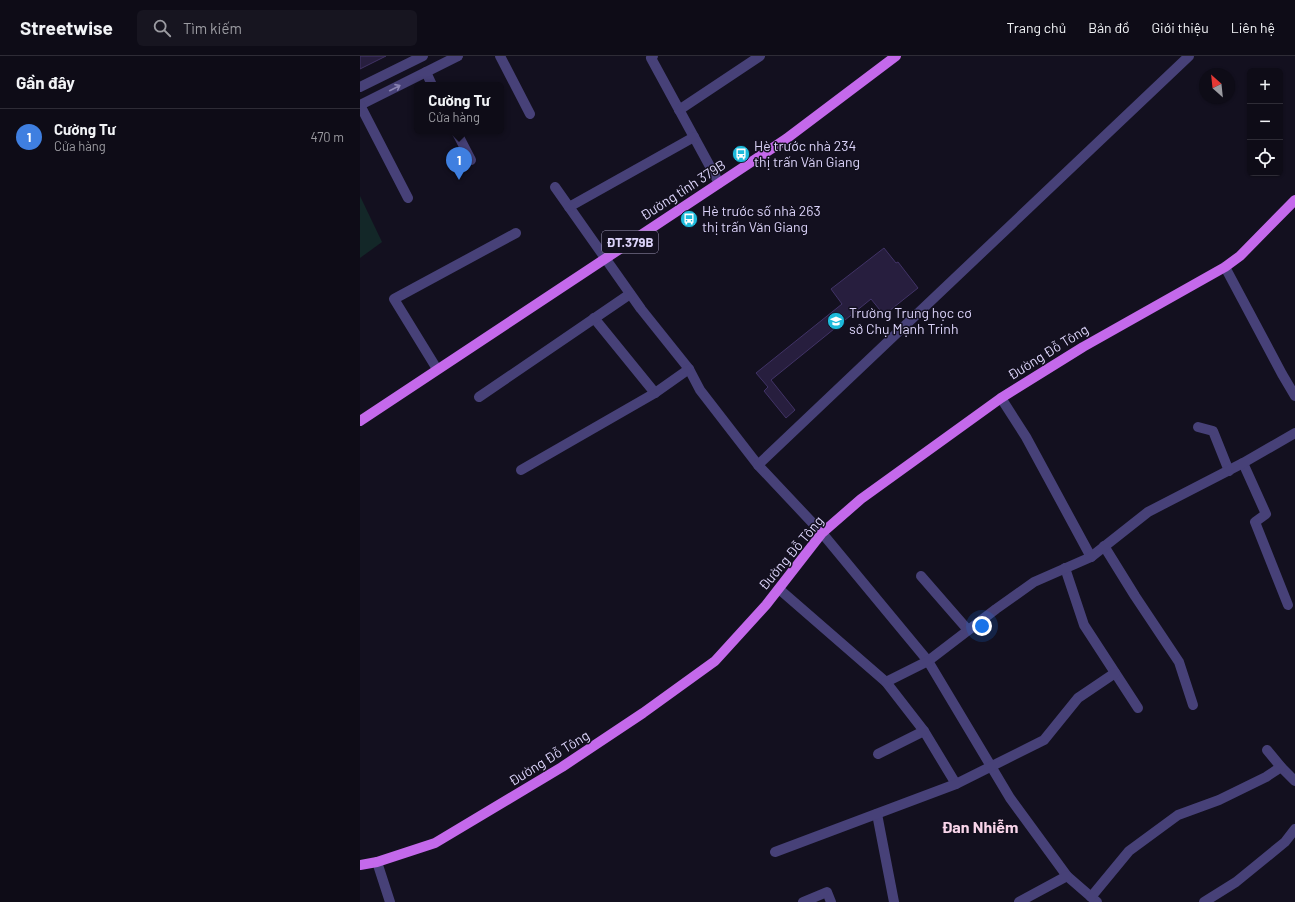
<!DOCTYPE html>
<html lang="vi">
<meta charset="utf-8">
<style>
:root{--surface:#0e0c17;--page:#171520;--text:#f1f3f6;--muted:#9b9ba1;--line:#2e2c36;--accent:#b45309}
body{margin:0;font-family:Barlow,sans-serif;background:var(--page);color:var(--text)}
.controls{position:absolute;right:12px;top:12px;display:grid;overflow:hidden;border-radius:6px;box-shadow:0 1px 3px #0004}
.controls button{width:36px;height:36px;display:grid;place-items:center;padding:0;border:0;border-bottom:1px solid var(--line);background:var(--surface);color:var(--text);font:20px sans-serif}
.compass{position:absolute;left:839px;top:12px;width:36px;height:36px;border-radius:50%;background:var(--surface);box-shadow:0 1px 3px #0004;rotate:333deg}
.you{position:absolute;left:622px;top:570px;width:14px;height:14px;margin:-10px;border:3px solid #fff;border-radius:50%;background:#1a73e8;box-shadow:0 0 0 6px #1a73e833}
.badge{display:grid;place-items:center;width:26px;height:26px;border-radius:50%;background:var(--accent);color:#fff;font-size:13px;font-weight:700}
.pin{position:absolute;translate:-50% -33px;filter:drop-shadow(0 1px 2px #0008)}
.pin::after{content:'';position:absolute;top:21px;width:14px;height:12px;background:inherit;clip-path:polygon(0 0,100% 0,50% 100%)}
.popup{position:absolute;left:54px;top:26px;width:90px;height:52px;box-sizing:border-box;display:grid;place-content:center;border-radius:6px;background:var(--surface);filter:drop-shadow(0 1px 3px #0005);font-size:13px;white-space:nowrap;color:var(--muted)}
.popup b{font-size:15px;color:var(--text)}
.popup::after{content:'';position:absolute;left:50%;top:100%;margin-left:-8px;border:8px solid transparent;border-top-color:var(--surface)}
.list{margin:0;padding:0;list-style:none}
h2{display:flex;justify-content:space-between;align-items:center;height:52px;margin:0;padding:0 16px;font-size:17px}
h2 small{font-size:13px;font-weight:400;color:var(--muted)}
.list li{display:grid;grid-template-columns:26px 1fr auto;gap:12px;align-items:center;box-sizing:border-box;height:56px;padding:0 16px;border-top:1px solid var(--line)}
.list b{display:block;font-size:15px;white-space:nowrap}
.list p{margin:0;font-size:13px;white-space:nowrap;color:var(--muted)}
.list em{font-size:13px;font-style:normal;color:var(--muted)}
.icon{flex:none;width:22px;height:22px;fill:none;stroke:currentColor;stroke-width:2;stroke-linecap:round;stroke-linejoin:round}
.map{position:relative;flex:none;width:935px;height:846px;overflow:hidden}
header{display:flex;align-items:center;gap:24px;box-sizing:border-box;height:56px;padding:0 20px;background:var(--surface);border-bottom:1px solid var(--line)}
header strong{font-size:19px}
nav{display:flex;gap:22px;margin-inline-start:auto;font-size:14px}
.search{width:280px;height:36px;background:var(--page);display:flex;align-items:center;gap:10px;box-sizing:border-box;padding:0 14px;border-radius:6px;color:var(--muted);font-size:15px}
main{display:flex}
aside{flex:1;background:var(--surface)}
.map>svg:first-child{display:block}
.green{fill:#132728}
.building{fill:#271e3e;stroke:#413366}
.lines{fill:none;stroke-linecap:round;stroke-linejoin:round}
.minor{stroke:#474178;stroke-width:10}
.major{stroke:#c469eb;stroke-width:10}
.oneway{stroke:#8a83b2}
.labels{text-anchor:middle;stroke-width:3;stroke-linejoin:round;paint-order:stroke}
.shield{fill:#13101f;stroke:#9f98b8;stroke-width:1}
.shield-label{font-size:13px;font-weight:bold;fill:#dbd3f9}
.poi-label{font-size:14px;fill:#dbd3f9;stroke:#13101f;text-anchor:start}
.street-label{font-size:14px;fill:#dbd3f9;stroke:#13101f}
.quarter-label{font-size:16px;font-weight:bold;fill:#f9d5ea;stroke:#13101f}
</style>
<header>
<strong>Streetwise</strong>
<div class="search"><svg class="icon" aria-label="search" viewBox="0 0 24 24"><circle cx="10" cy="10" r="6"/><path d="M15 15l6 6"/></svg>Tìm kiếm</div>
<nav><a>Trang chủ</a><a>Bản đồ</a><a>Giới thiệu</a><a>Liên hệ</a></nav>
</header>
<main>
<aside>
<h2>Gần đây<small></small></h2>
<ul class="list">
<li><span class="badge" style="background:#3f7fe0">1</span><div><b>Cường Tư</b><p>Cửa hàng</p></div><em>470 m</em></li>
</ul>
</aside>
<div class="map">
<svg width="935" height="846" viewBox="0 0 935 846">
<rect width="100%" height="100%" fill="#13101f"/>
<!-- green -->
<path class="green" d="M0,140L22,186L0,202Z"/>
<!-- building -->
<g class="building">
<path d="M0,0H26L0,13Z"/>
<path d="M524,192L536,207L538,206L558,232L524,259L511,243L411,324L435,354L426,362L404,335L408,331L396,317L482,248L471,233Z"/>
</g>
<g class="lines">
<!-- minor -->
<g class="minor">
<path d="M140,0L170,58"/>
<path d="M293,0L291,2L359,127"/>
<path d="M66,16L72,29"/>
<path d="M0,31L63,0"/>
<path d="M0,49L98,0"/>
<path d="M0,49L48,142"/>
<path d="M319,54L400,0"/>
<path d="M96,75L111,104"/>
<path d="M195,131L281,253L329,313L340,334L398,409L462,477L568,605L650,742L707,820L737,846"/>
<path d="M209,151L334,81"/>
<path d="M865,211L922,318L935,340"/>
<path d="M234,262L295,337"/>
<path d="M77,313L34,243L156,177"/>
<path d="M119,341L270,238"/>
<path d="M641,342L666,381L731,501"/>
<path d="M838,371L853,375L869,415"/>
<path d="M883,407L906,458L895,466L928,549"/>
<path d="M398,409L829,0"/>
<path d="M161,414L295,337L329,313"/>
<path d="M744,490L775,540L819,606L833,649"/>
<path d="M705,512L724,569L778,652"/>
<path d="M561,520L608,574"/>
<path d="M419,533L526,626L564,675L596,728"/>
<path d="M526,626L568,605L636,553L674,526L731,501L788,456L883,407L935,377"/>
<path d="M907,694L921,711L935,725"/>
<path d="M518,698L564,675"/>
<path d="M517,758L534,846"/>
<path d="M415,796L596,728L684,684L718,642L755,617"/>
<path d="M17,806L30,846"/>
<path d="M731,841L769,795L818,759L859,744L906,721L921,711"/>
<path d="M443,846L467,836L471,846"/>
<path d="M659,846L707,820"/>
<path d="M844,846L876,826L925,786L935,773"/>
</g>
<!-- major -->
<g class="major">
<path d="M0,365L426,83L536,0"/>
<path d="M0,809L17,806L75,787L202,711L283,657L355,605L406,549L462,477L501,443L641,342L723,291L865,211L880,200L935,144"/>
</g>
</g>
<!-- one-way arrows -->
<defs><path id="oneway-shaft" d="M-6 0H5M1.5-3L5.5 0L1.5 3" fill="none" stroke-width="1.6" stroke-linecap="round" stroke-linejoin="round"/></defs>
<use class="oneway" href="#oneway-shaft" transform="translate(35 32) rotate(-27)"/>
<!-- icons -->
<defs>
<symbol id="bus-disc" viewBox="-11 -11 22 22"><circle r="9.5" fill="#1dbadb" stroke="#13101f"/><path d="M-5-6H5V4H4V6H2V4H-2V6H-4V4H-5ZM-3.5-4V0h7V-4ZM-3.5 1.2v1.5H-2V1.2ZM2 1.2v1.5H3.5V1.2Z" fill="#fff"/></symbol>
<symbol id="school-disc" viewBox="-11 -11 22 22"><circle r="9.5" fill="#1dbadb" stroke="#13101f"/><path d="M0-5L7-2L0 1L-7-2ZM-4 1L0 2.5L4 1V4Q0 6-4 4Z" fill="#fff"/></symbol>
</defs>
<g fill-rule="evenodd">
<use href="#bus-disc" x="371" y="88" width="20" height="20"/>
<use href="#bus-disc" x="319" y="153" width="20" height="20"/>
<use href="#school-disc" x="466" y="255" width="20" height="20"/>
</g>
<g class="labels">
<!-- shield labels -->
<rect class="shield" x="242" y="175" width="56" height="22" rx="3"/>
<g class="shield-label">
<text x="270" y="191">ĐT.379B</text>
</g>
<!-- poi labels -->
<g class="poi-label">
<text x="394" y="95">Hè trước nhà 234<tspan x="394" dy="16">thị trấn Văn Giang</tspan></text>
<text x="342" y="160">Hè trước số nhà 263<tspan x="342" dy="16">thị trấn Văn Giang</tspan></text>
<text x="489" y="262">Trường Trung học cơ<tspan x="489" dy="16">sở Chụ Mạnh Trinh</tspan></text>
</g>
<!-- street labels -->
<g class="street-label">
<text transform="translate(323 134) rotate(-33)" y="5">Đường tỉnh 379B</text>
<text transform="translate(688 296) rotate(-32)" y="5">Đường Đỗ Tông</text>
<text transform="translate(431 497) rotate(-50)" y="5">Đường Đỗ Tông</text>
<text transform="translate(189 702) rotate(-32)" y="5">Đường Đỗ Tông</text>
</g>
<!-- quarter labels -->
<g class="quarter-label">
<text x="620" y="777">Đan Nhiễm</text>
</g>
</g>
</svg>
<div class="controls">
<button>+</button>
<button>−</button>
<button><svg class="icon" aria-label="locate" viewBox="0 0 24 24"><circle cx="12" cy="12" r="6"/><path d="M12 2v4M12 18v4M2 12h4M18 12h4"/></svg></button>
</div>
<svg class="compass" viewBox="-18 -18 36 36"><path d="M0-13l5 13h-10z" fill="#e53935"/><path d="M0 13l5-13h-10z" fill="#9b9ba1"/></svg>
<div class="you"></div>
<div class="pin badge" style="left:99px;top:124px;background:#3f7fe0">1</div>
<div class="popup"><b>Cường Tư</b>Cửa hàng</div>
</div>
</main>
